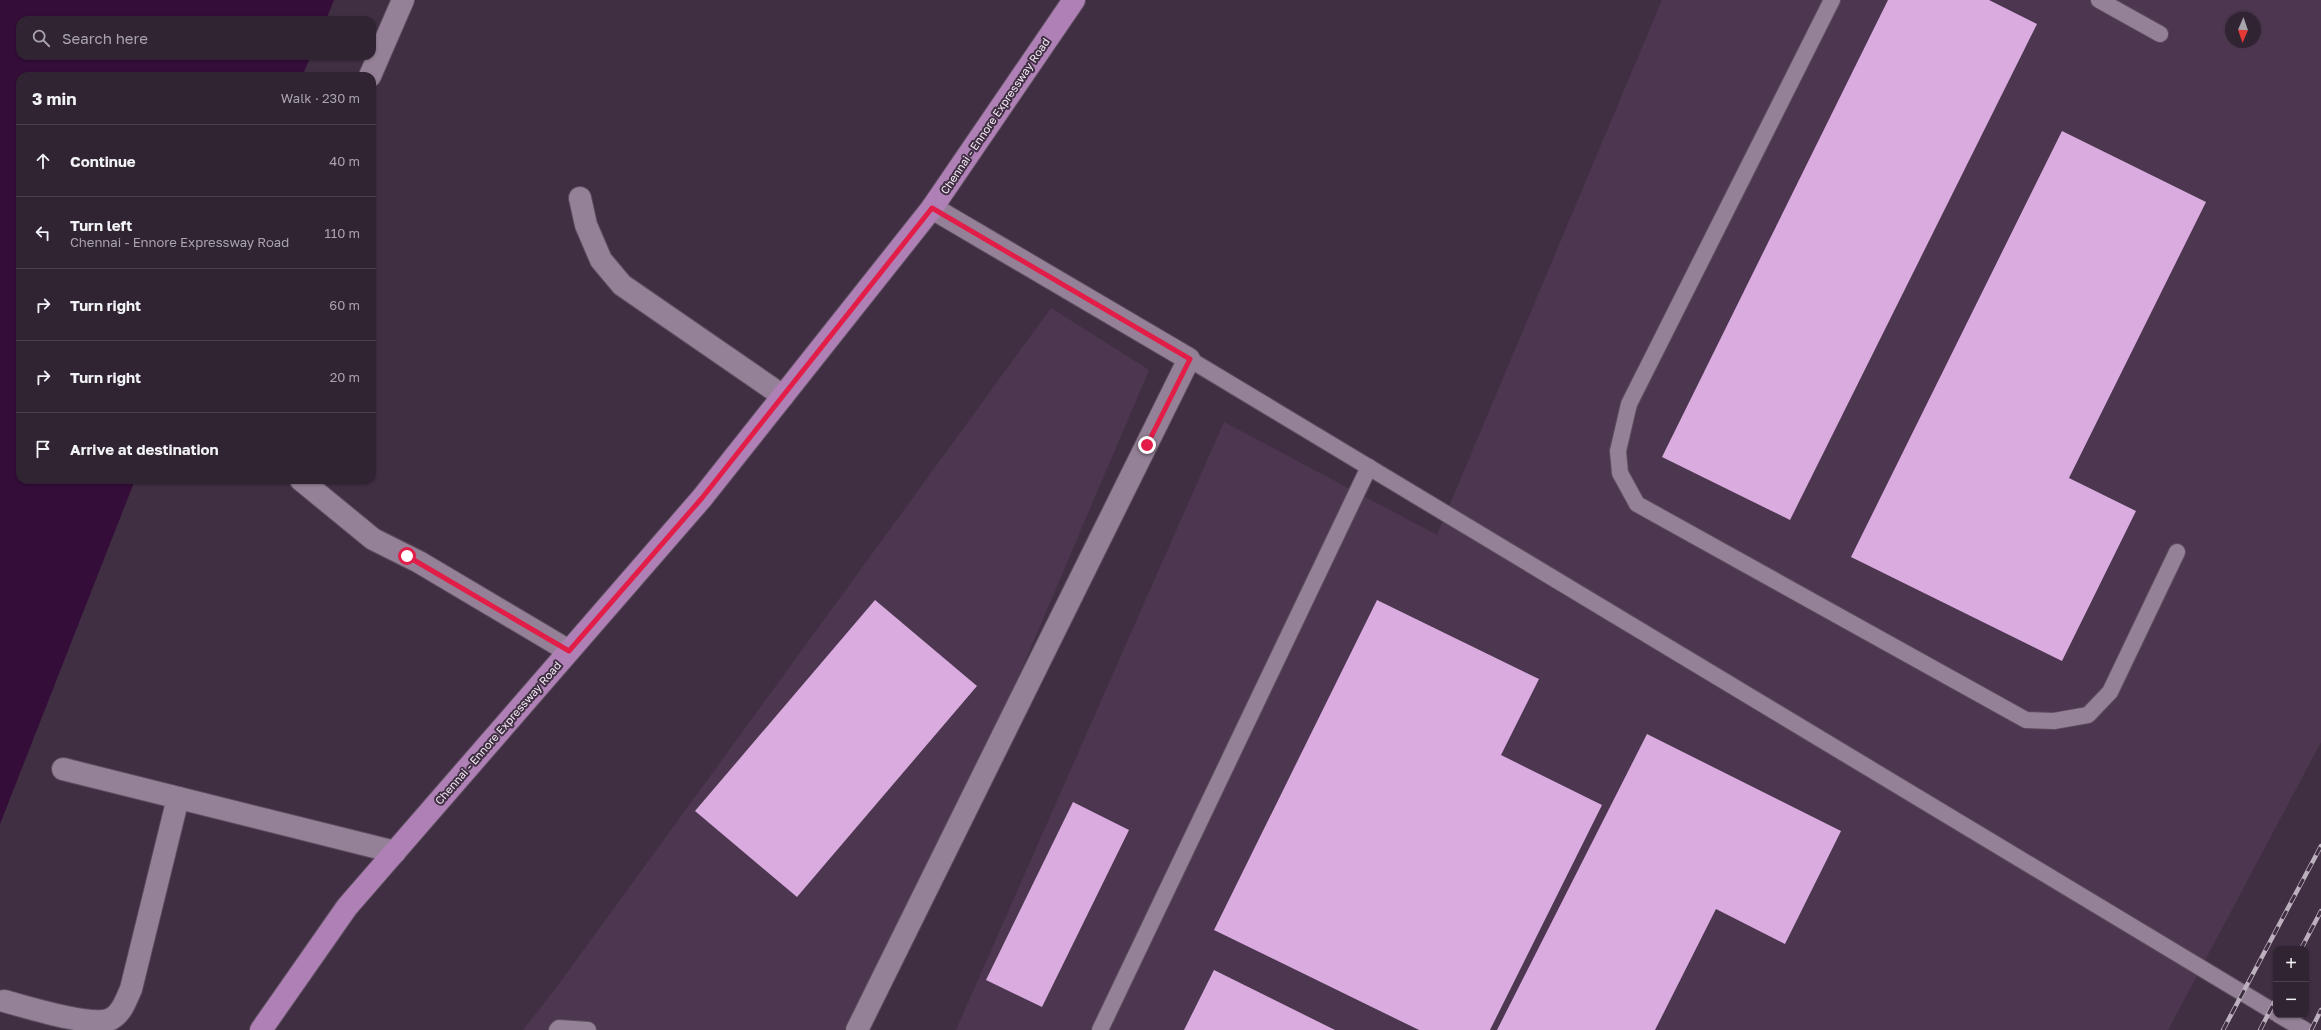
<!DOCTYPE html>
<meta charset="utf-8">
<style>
:root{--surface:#302332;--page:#382b3a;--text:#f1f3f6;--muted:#a8a4ac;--line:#4b404d}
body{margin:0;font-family:"Golos Text",sans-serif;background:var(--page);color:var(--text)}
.controls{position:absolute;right:12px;bottom:12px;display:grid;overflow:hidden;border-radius:8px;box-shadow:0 1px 3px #0004}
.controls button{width:36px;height:36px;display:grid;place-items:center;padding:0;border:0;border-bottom:1px solid var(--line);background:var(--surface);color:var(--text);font:20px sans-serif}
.compass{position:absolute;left:2225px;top:12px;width:36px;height:36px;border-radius:50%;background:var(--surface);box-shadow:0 1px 3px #0004;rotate:182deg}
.stop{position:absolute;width:12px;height:12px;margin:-9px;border:3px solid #e11d48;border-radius:50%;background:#fff}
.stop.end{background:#e11d48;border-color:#fff;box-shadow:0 1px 4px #0008}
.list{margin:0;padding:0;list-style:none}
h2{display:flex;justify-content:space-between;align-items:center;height:52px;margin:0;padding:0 16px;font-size:17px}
h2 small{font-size:13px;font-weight:400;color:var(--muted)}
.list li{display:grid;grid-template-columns:26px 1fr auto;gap:12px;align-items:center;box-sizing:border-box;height:72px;padding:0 16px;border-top:1px solid var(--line)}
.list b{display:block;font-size:15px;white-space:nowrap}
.list p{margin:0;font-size:13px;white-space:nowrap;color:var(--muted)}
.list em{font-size:13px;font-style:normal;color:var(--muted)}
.icon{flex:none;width:22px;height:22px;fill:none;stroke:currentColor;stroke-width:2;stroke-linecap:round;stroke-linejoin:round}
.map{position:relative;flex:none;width:2321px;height:1030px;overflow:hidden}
.search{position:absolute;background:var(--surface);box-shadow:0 1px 3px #0004;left:16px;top:16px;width:360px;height:44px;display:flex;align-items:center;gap:10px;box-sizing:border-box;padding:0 14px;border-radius:12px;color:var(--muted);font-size:15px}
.panel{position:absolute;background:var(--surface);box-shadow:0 1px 3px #0004;left:16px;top:72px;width:360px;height:412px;border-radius:12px}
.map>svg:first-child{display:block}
.built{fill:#4d3750;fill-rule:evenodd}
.water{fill:#340d39}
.building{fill:#d9abdf}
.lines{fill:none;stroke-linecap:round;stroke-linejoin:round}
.service-casing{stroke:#5d4e5f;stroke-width:18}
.minor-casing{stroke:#5d4e5f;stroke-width:24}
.primary-casing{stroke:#5d4e5f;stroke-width:24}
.service{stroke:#958197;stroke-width:16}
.minor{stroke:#958197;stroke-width:22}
.primary{stroke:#af80b5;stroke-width:22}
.rail-casing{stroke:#bdb0be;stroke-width:4.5}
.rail{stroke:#402f43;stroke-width:3;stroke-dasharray:9;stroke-linecap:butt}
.route{stroke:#e11d48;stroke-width:5}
.labels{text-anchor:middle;stroke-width:4;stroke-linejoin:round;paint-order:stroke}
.street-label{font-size:11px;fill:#f6ebf7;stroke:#402f43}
</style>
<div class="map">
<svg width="2321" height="1030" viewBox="0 0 2321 1030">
<rect width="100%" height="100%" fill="#402f43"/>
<!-- built -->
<g class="built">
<path d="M1662,0H2321V742L2168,1030H956L1224,422L1437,535ZM2231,18H2255V42H2231Z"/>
<path d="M1051,308L1149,370L868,1030H523L556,988Z"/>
</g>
<!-- water -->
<path class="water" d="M0,0H334L326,20H20V56H311L302,76H20V480H135L0,824Z"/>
<!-- building -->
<g class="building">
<path d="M1888,0H1989L2037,24L1790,520L1662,457Z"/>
<path d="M2062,131L2206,202L2069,478L2136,511L2062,661L1851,557Z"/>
<path d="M875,600L977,686L797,897L695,811Z"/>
<path d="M1377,600L1539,679L1501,755L1602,805L1490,1030H1419L1214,930Z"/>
<path d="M1647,734L1841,831L1785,944L1716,909L1655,1030H1497Z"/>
<path d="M1073,802L1129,830L1042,1007L986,980Z"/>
<path d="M1214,970L1335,1030H1184Z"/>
</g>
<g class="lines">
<defs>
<g id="service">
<path d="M1832,0L1629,404L1618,451L1620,473L1637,504L2026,720L2054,721L2088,715L2110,692L2177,552"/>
<path d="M2099,0L2160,34"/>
<path d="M1189,359L2276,1013"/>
<path d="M2279,1015L2305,1030"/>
<path d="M557,1030L559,1028L588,1030"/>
<path d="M1100,1030L1369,467"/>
</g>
<g id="minor">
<path d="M370,76L403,0"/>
<path d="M580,198L586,225L601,260L622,285L783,396"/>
<path d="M301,480L373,539L419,562L569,651"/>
<path d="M63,769L395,852"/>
<path d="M4,1001C27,1007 91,1028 111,1019C122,1013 126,1000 131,989L178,798"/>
<path d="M857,1030L1189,359L932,208"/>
</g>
<path id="primary" d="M261,1030L347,907L702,498L932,208L1074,0"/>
</defs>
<!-- service casing -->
<use href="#service" class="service-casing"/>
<!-- minor casing -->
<use href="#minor" class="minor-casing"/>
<!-- primary casing -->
<use href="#primary" class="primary-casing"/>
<!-- service -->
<use href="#service" class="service"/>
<!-- minor -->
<use href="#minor" class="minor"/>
<!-- primary -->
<use href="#primary" class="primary"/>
<defs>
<g id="rail">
<path d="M2301,949L2321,911"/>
<path d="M2223,1030L2321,846"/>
<path d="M2260,1030L2276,999"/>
<path d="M2311,1030L2321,1010"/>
</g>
</defs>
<!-- rail casing -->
<use href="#rail" class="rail-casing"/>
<!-- rail -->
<use href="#rail" class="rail"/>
</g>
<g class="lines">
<!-- route -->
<path class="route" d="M407,556L569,651L702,498L932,208L1190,359L1147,445"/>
</g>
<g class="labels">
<!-- street labels -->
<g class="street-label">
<text transform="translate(995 116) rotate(-56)" y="4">Chennai - Ennore Expressway Road</text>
<text transform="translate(498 733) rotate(-49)" y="4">Chennai - Ennore Expressway Road</text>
</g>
</g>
</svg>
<div class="controls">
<button>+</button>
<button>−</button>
</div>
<svg class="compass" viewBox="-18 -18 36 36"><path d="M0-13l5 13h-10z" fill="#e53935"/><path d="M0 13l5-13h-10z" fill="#a8a4ac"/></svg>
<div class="stop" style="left:407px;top:556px"></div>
<div class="stop end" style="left:1147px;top:445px"></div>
<div class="search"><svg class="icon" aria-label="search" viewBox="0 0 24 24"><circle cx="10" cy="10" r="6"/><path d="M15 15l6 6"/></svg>Search here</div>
<section class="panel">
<h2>3 min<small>Walk · 230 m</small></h2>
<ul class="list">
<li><svg class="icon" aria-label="ahead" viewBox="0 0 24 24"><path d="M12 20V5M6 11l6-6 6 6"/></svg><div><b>Continue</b></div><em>40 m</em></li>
<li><svg class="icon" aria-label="left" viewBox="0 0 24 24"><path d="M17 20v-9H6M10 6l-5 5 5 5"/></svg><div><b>Turn left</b><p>Chennai - Ennore Expressway Road</p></div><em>110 m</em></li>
<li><svg class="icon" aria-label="right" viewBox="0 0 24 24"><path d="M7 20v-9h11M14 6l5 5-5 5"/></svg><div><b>Turn right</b></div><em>60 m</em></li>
<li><svg class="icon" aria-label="right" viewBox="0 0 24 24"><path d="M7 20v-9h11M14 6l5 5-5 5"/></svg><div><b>Turn right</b></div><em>20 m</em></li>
<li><svg class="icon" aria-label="arrive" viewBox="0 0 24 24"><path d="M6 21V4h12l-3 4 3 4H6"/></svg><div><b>Arrive at destination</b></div></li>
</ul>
</section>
</div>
